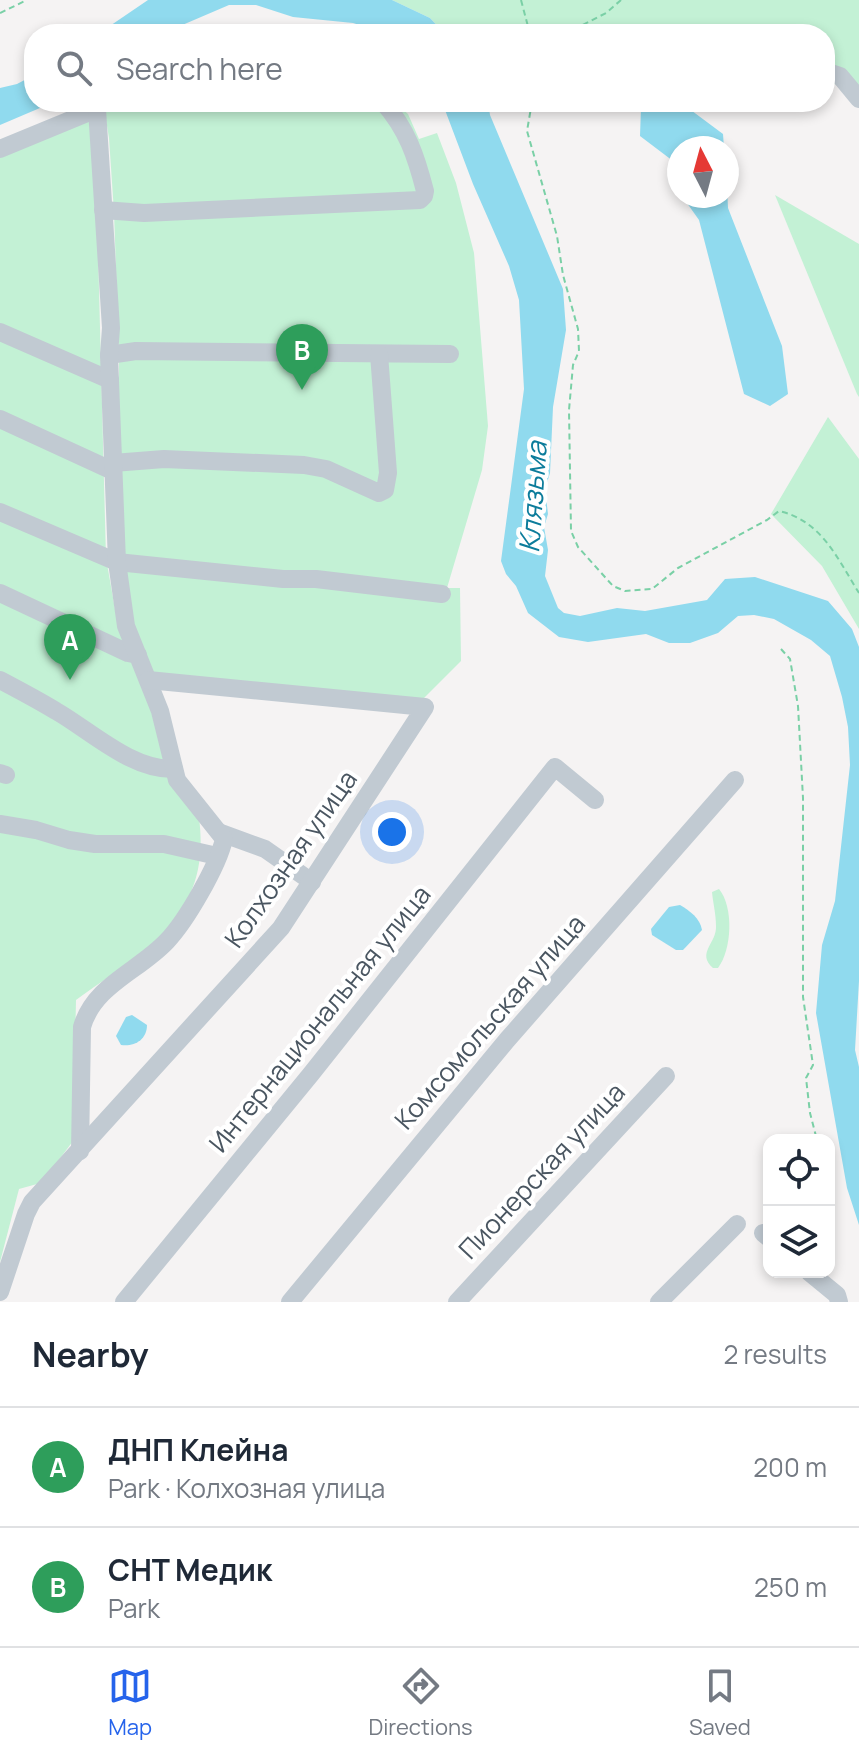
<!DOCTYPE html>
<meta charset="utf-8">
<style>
:root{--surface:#fff;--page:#f6f6f7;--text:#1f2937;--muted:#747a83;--line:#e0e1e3;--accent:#2563eb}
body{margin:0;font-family:Manrope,sans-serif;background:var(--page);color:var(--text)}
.controls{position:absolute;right:24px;bottom:24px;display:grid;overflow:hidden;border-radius:16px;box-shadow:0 4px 12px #0003}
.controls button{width:72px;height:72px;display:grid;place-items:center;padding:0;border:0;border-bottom:2px solid var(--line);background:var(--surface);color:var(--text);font:40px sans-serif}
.compass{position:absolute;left:667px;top:136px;width:72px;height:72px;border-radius:50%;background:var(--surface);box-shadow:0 4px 12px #0003;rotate:354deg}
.you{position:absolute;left:392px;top:832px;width:28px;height:28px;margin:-20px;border:6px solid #fff;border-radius:50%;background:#1a73e8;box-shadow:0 0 0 12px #1a73e833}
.badge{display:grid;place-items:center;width:52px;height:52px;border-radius:50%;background:var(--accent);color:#fff;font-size:26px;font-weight:700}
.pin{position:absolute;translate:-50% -66px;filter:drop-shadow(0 2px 4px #0008)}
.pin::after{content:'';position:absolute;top:42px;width:28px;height:24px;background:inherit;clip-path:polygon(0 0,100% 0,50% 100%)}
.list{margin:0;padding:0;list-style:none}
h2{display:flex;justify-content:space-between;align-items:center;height:104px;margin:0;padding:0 32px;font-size:34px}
h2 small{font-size:26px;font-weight:400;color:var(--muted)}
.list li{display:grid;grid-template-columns:52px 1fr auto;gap:24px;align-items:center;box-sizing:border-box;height:120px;padding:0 32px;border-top:2px solid var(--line)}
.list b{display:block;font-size:30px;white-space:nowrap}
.list p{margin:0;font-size:26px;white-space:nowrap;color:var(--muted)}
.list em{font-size:26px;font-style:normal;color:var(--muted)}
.icon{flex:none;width:44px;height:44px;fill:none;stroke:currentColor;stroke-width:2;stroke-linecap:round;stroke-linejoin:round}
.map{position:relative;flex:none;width:859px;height:1302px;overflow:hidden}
.search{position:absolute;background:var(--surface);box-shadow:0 4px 12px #0003;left:24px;right:24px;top:24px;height:88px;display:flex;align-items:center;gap:20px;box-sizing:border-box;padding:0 28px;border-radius:32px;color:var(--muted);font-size:30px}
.sheet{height:344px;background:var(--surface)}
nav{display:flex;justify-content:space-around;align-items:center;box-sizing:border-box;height:112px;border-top:2px solid var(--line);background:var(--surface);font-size:22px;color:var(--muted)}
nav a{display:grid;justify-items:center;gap:4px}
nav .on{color:var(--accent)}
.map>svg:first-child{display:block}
.green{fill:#c3f1d5}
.water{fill:#90daee}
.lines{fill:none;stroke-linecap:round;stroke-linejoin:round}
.path{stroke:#7ad0a6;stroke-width:2;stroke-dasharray:6 4;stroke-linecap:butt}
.minor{stroke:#c1cad2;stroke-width:18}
.labels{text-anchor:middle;stroke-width:8;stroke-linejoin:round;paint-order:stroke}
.street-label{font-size:26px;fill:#4a5661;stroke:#fff}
.water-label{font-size:28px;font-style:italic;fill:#0c7c9b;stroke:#fff}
</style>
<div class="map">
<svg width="859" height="1302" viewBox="0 0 859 1302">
<rect width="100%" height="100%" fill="#f5f3f3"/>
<!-- green -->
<g class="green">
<path d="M392,0H859V87L825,83V34H445L430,18Z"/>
<path d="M103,102H395L408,114L419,139L437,133L456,183L474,253L488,426L482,470L447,588H460L461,661L420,702L154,676L136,632L127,598L119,454V354L114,212L109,138Z"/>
<path d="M86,105L90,123L98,251L106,558L115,609L199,818C212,916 146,950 76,1000L73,1141L46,1177L37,1184L19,1189L0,1262V140Z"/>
<path d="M775,195L859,244V397L857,394Z"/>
<path d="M828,417L859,459V629L822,566L771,514Z"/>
<path d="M719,889C734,907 732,950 718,968H713C696,953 717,943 716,926C716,914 713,903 712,892Z"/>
</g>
<!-- water -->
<g class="water">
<path d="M148,0H392L430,18L445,34H389L353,23L293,17L256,5H229L180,26L169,34H98Z"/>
<path d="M34,75V102H54L0,125V88L17,84Z"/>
<path d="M442,102H488L490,115L563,289L566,330L553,407L550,473L545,489L548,514L544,527L548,550L545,576L558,608L564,613L580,616L617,608L645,611L707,600L725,579L755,577L828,601L852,629L859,647V981L855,1050L859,1067V1225L847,1188L816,1013L822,945L835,901L850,765L848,727L842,697L830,656L811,640L774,619L754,615L738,616L718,633L690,643H669L646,634L588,642L559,637L528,613L516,586L506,574L501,561L524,389L519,300L509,266L473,184Z"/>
<path d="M646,102H680L723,134L724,148H679V183L673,161L640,136L641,108Z"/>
<path d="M727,187L728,208L782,346L788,394L770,406L744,394L699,220L682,196H727Z"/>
<path d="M680,905C690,911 700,918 702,930L683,950H676L652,935L651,929L669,907Z"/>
<path d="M132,1015L147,1025C147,1040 134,1047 121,1045L116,1036L126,1017Z"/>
</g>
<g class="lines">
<!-- path -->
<g class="path">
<path d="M521,0L530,34"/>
<path d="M0,13L27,0"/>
<path d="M565,34L606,13L621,0"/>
<path d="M532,102L527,131L557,236L563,275L578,329L579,351L573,365L569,410L571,531L578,547L613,586L625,591L652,589L678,568L767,520L779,511C822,521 837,558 859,593"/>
<path d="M781,649L790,659L798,706L803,798V997L813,1065L806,1078L810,1113L817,1140"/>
</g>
<!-- minor -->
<g class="minor">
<path d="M825,71L840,76L859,99"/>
<path d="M0,149L97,109"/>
<path d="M103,210L144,213L420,200L424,196L425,191C416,156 407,129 383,102"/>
<path d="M0,332L110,380"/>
<path d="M109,355L136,351L450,354"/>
<path d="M0,419L113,471"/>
<path d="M113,463L164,459L304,465L326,469L379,493L385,490L388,473L379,354"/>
<path d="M0,512L117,562L283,579H316L442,594"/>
<path d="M0,593L128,653L138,655"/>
<path d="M0,680C19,690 38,700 56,711C91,731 131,770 174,769"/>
<path d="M0,773L6,775"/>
<path d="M0,824L36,830L69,840L95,844H164L217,856"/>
<path d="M221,833L265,849L312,882"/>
<path d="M80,1151L82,1027C94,985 139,971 167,941C186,921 218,866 224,839L177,780L160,711L126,626L117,562L109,355L111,328L97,109L100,102"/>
<path d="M763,1233L769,1238"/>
<path d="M809,1272L837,1295L839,1302"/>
<path d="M0,1292L26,1214L32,1202L281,928L425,707L148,680"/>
<path d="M124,1302L311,1074L555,767L595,800"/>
<path d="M290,1302L507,1040L735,780"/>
<path d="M457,1302L666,1076"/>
<path d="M659,1302L737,1224"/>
</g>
</g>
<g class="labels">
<!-- street labels -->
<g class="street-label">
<text transform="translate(291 859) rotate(-55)" y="9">Колхозная улица</text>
<text transform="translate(320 1019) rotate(-51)" y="9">Интернациональная улица</text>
<text transform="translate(490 1022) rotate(-49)" y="9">Комсомольская улица</text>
<text transform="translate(542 1171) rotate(-47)" y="9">Пионерская улица</text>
</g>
<!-- water labels -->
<g class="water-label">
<text transform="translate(533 497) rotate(-86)" y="10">Клязьма</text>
</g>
</g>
</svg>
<div class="controls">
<button><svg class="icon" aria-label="locate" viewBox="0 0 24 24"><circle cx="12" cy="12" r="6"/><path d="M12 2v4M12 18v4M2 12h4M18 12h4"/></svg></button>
<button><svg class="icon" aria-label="layers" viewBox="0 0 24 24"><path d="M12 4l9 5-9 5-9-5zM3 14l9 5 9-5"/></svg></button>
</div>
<svg class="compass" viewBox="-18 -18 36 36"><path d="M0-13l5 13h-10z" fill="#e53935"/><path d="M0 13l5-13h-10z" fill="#747a83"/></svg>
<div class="you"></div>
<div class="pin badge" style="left:70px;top:680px;background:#2e9e5b">A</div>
<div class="pin badge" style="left:302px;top:390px;background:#2e9e5b">B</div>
<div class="search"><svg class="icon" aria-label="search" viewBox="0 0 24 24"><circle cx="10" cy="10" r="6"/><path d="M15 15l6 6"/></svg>Search here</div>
</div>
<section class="sheet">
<h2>Nearby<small>2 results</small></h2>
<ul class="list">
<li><span class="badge" style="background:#2e9e5b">A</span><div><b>ДНП Клейна</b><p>Park · Колхозная улица</p></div><em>200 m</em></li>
<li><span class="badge" style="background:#2e9e5b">B</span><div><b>СНТ Медик</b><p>Park</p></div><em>250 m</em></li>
</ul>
</section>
<nav>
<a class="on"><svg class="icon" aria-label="map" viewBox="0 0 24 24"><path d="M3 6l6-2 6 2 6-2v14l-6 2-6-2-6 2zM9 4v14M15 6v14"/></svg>Map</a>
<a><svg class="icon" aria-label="directions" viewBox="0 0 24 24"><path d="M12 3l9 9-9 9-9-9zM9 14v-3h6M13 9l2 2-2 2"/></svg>Directions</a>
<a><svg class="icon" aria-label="saved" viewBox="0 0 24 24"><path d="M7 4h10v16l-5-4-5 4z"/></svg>Saved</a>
</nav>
